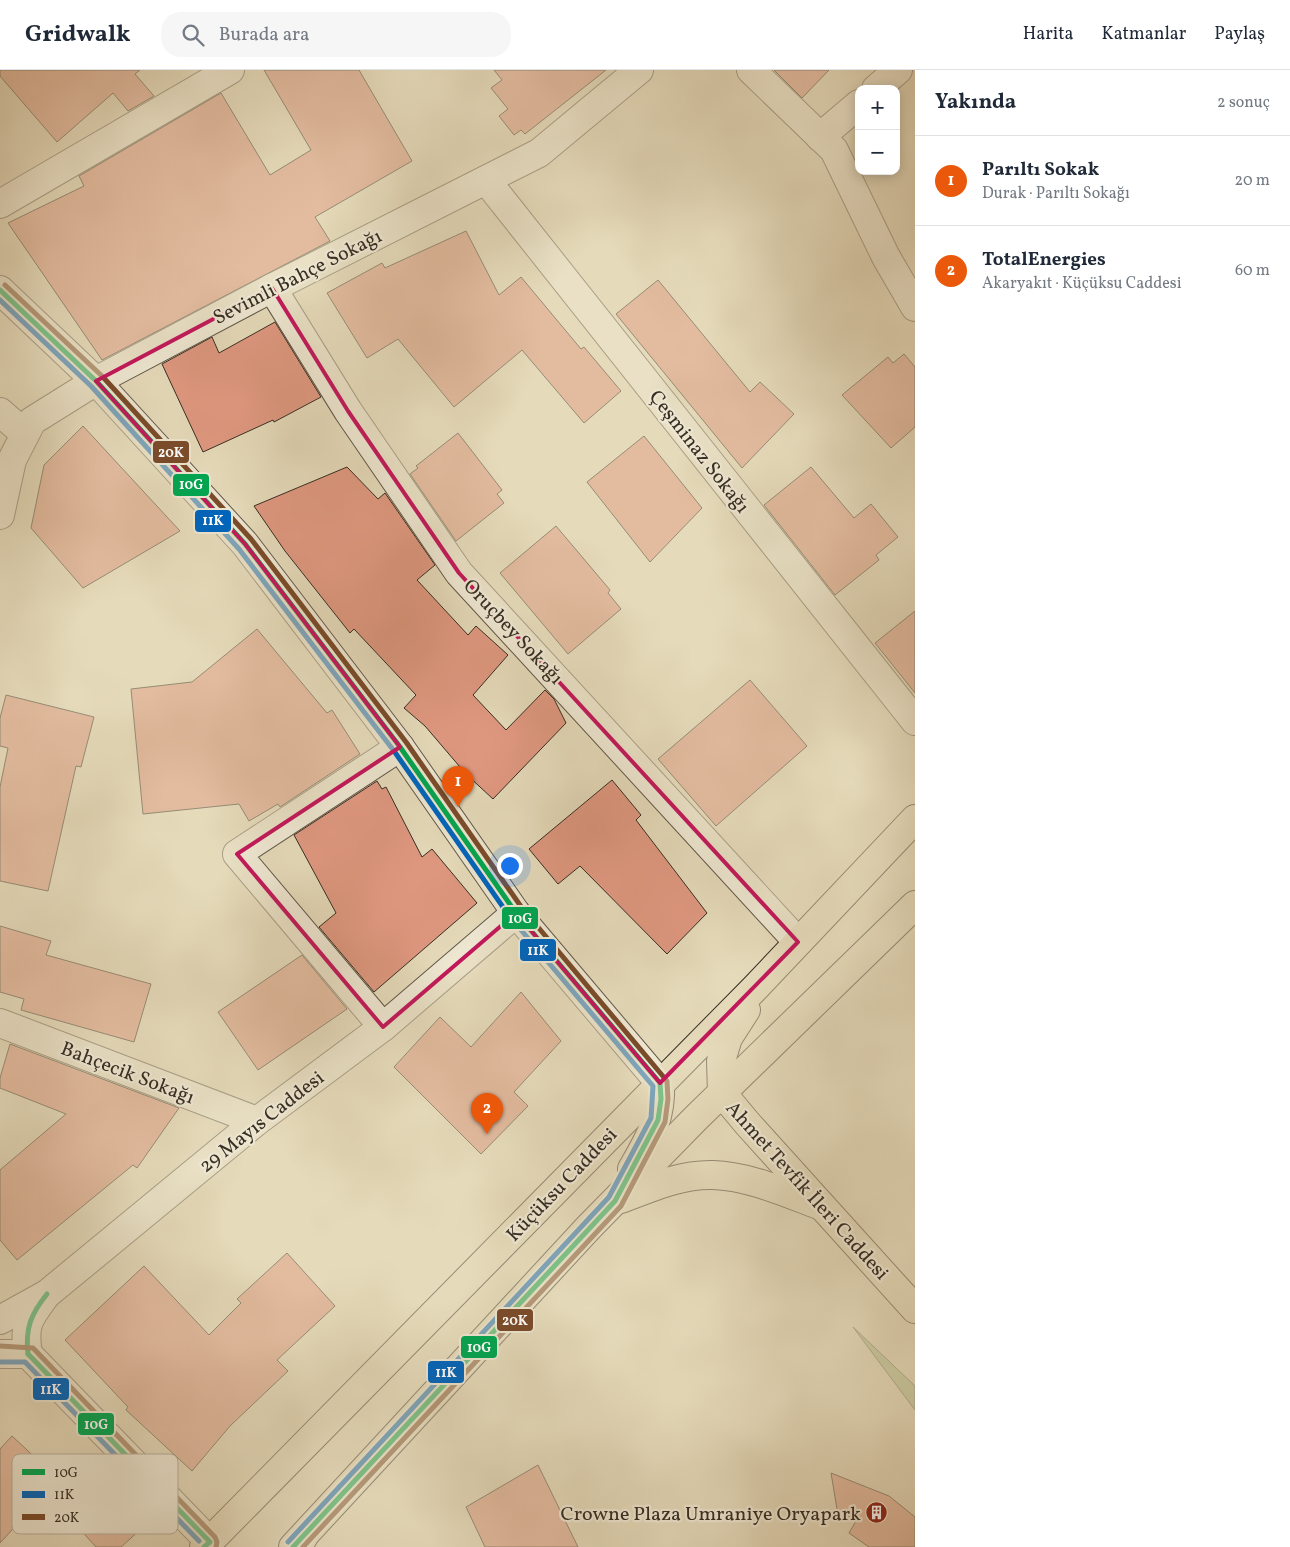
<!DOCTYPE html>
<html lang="tr">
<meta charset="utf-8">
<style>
:root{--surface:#fff;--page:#f6f6f7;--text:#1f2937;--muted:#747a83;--line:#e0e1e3;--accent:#ea580c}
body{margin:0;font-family:Vollkorn,serif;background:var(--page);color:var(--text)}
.controls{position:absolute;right:15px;top:15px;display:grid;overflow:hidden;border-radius:10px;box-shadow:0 2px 12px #0003}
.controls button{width:45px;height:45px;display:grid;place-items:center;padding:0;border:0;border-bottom:1px solid var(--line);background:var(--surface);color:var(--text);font:25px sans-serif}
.you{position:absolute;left:509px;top:795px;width:18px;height:18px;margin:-12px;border:4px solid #fff;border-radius:50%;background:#1a73e8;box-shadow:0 0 0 8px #1a73e833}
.badge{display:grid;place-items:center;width:32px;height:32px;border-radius:50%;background:var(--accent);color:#fff;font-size:16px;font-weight:700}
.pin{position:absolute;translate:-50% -41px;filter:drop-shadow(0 1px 2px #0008)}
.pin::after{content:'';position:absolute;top:26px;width:18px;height:15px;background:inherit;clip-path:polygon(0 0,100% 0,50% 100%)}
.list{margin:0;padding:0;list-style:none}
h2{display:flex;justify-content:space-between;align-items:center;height:65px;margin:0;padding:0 20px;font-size:21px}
h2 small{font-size:16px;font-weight:400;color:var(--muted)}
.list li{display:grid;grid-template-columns:32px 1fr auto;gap:15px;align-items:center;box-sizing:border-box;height:90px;padding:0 20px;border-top:1px solid var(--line)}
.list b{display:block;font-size:19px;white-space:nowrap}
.list p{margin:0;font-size:16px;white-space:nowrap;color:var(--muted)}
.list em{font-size:16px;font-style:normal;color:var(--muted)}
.icon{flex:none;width:28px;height:28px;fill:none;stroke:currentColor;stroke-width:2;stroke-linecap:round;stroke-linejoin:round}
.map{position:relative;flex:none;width:915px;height:1477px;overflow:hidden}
header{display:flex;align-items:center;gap:30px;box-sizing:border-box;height:70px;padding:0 25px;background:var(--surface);border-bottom:1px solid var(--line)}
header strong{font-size:24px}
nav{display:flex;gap:28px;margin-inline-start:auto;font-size:18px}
.search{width:350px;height:45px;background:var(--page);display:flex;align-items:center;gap:12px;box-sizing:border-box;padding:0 18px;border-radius:20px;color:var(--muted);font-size:19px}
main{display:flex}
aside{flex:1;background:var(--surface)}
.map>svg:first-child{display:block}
.green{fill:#b3c091;stroke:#74765a}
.building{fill:#df9880;stroke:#362d23}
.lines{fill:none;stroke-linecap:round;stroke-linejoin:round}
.minor-casing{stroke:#625849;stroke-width:30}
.major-casing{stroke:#362d23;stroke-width:30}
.highway-casing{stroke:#362d23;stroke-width:30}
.minor{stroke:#eee7d2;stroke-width:28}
.major{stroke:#e5daba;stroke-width:28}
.highway{stroke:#e5daba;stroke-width:28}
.bus-1-casing{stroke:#eee7d2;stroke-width:9}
.bus-2-casing{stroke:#eee7d2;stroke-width:9}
.bus-3-casing{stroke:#eee7d2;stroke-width:9}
.bus-1{stroke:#00a651;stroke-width:5}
.bus-2{stroke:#0065bd;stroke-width:5}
.bus-3{stroke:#7a4b2a;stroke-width:5}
.marked{fill:none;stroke:#c2185b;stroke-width:4;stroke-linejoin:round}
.labels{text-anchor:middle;stroke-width:4.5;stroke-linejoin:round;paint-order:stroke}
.street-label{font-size:20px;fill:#362d23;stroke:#eee7d2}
.poi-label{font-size:20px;fill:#362d23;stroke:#eee7d2;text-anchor:end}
.key{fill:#eee7d2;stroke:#b7af9e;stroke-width:1}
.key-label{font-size:14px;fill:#362d23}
.line-badge{stroke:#eee7d2;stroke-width:2}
.badge-label{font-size:14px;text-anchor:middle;font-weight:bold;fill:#fff}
</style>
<header>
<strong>Gridwalk</strong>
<div class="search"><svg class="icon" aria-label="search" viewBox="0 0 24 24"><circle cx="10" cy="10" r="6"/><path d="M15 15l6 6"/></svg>Burada ara</div>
<nav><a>Harita</a><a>Katmanlar</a><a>Paylaş</a></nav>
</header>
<main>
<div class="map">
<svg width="915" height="1477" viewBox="0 0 915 1477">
<rect width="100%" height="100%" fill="#e5daba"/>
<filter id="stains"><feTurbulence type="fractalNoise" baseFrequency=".004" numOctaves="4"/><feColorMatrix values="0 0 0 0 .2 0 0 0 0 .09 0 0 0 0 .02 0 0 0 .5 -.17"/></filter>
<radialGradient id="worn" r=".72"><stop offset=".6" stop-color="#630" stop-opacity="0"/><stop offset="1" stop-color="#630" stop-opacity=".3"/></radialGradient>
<!-- green -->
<path class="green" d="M853,1257L915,1316V1340Z"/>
<!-- building -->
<g class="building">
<path d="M0,0H140L135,4L154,26L128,41L113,23L57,72L0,6Z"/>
<path d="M264,0H359L412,91L315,147L330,171L102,290L8,153L84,116L79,106L221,23L270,105L311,80Z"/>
<path d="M494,0H606L525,64L521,60L514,65L499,46L508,39L491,18L502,10Z"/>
<path d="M774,0H829L802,28Z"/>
<path d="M466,161L499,225L521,207L581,279L584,277L621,321L584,353L522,280L454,337L398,269L367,288L327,223L382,193L385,198Z"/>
<path d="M658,210L750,322L760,312L794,344L742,398L616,244Z"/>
<path d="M275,252L321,327L274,352L273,350L203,382L162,294L212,267L219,283Z"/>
<path d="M904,284L915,297V357L891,378L842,325L888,287L893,293Z"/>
<path d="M83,356L180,461L83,518L31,458L44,395Z"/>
<path d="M458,363L502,420L497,424L504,433L456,471L410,404L418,398L416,396Z"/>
<path d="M644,366L702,438L650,492L587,412Z"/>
<path d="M347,397L378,429L385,423L435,495L417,510L468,565L476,556L508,585L473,625L506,660L545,620L554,629L566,653L493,729L466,704L425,656L404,638L416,625L354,559L350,563L285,481L254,436Z"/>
<path d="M811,397L854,448L871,434L898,467L876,485L879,490L835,525L764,435Z"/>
<path d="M556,456L610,520L608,523L621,539L568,584L500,503Z"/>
<path d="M915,541V623L875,573Z"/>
<path d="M257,559L327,643L332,640L360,684L280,737L278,734L249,751L239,734L143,744L131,619L192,612Z"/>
<path d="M750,610L807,676L716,756L658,689Z"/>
<path d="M6,625L94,647L81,697L76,696L48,821L0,811V717L8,678L0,676V648Z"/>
<path d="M612,710L641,745L636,750L707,843L667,884L580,796L558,814L529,779Z"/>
<path d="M377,711L382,719L386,717L422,787L432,779L477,833L374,922L319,857L336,843L294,765Z"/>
<path d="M0,856L51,871L46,885L151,914L134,972L21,940L24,929L0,922Z"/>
<path d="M302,885L347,939L258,1000L218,942Z"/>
<path d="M521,922L561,971L514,1022L528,1036L481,1084L394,997L440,947L471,977Z"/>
<path d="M10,974L179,1038L137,1098L133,1095L17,1190L0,1170V1100L66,1044L0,1018V1008Z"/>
<path d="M287,1183L335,1236L277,1290L288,1301L230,1356L192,1401L126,1340L128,1337L65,1270L144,1196L209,1265L241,1233L237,1229Z"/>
<path d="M12,1366L58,1409L0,1473V1379Z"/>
<path d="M94,1384L152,1449L121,1477H96L49,1425Z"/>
<path d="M538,1395L578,1477H485L466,1437Z"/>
<path d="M831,1403L889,1426L915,1447V1477H869L849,1463L856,1451L837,1439Z"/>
</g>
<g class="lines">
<defs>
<g id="minor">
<path d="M751,0L834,80L886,187L915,237"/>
<path d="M876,19L898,0"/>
<path d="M820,67L859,34"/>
<path d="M486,110L915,651"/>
<path d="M0,134L230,0"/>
<path d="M272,218L348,341L459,503L798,872"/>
<path d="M0,220L96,311L245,474L400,677L516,843L660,1013"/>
<path d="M0,342L25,364"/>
<path d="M0,445L12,390L32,351L96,311L272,218L539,83L639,0"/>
<path d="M0,953L257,1051"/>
<path d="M383,957L237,784L400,677"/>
<path d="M0,1250L47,1224L257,1051L383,957L516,843"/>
<path d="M0,1284H28"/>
<path d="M28,1284L210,1472"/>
<path d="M28,1284C23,1254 29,1248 46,1225"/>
</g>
<g id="major">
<path d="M722,1023L747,1053L915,1239"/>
<path d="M722,1023L721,991L728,968L746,940"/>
<path d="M632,1099C649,1069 662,1049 660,1013"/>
<path d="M621,1129C650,1118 681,1104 713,1105C749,1106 786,1123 819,1135"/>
<path d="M204,1477L755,918L915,749"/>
<path d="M293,1477L589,1157L697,1047L915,835"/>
</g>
<path id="highway" d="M296,1477L303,1468"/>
</defs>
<!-- minor casing -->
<use href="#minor" class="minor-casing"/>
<!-- major casing -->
<use href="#major" class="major-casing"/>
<!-- highway casing -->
<use href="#highway" class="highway-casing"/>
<!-- minor -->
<use href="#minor" class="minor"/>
<!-- major -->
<use href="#major" class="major"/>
<!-- highway -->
<use href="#highway" class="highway"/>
<defs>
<g id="bus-1">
<path d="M0,220L96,311L245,474L400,677L516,843L660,1013L661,1029L658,1050L615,1131L293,1477"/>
<path d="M28,1284L210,1472L204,1477"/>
<path d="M28,1284C25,1258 31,1244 47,1224"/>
</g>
<g id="bus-2">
<path d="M0,230L91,316L239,479L394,681L510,847L653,1016L651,1048L609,1127L288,1472"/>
<path d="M0,1292H25L199,1471"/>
</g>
<g id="bus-3">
<path d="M5,215L102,306L251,469L406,672L522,838L667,1011L668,1029L665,1052L621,1136L303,1477"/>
<path d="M0,1276L33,1278L215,1467L217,1472L216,1477"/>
</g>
</defs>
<!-- bus-1 casing -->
<use href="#bus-1" class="bus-1-casing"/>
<!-- bus-2 casing -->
<use href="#bus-2" class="bus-2-casing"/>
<!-- bus-3 casing -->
<use href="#bus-3" class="bus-3-casing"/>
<!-- bus-1 -->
<use href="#bus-1" class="bus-1"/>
<!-- bus-2 -->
<use href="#bus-2" class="bus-2"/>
<!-- bus-3 -->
<use href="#bus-3" class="bus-3"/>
</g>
<!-- marked area -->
<path d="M0 0H915V1477H0ZM272,218L348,341L459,503L798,872L660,1013L516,843L383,957L237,784L400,677L245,474L96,311Z" fill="#e5daba" fill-opacity=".55" fill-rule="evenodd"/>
<path class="marked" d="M272,218L348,341L459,503L798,872L660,1013L516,843L383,957L237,784L400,677L245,474L96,311Z"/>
<!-- icons -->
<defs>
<symbol id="building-disc" viewBox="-11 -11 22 22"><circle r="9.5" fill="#8f2418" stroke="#eee7d2"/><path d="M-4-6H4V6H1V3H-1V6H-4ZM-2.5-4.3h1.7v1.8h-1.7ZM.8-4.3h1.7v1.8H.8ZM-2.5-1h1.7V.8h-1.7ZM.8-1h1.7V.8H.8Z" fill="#fff"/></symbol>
</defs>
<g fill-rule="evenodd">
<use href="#building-disc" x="864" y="1430" width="25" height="25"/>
</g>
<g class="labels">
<!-- street labels -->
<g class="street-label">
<text transform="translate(297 206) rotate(-27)" y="7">Sevimli Bahçe Sokağı</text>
<text transform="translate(700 381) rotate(52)" y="7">Çeşminaz Sokağı</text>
<text transform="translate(514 561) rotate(47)" y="7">Oruçbey Sokağı</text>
<text transform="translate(128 1002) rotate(21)" y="7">Bahçecik Sokağı</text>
<text transform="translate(261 1051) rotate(-38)" y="7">29 Mayıs Caddesi</text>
<text transform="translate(561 1114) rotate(-46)" y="7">Küçüksu Caddesi</text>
<text transform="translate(808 1120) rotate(48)" y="7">Ahmet Tevfik İleri Caddesi</text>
</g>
<!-- poi labels -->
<g class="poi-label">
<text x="861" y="1450">Crowne Plaza Umraniye Oryapark</text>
</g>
</g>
<!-- legend -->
<rect x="12" y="1384" width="166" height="80" rx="8" class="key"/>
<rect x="22" y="1399" width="23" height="6" fill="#00a651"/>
<rect x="22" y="1421" width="23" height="7" fill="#0065bd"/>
<rect x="22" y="1444" width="23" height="6" fill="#7a4b2a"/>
<g class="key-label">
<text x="54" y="1407">10G</text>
<text x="54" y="1429">11K</text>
<text x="54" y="1452">20K</text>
</g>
<g class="line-badge">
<rect x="152" y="370" width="38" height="24" rx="5" fill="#7a4b2a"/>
<rect x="172" y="403" width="38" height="24" rx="5" fill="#00a651"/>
<rect x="194" y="439" width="38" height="24" rx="5" fill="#0065bd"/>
<rect x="501" y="836" width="38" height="24" rx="5" fill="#00a651"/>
<rect x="519" y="868" width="38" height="24" rx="5" fill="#0065bd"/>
<rect x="496" y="1238" width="38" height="24" rx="5" fill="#7a4b2a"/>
<rect x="460" y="1265" width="38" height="24" rx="5" fill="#00a651"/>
<rect x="427" y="1290" width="38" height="24" rx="5" fill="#0065bd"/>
<rect x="32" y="1307" width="38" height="24" rx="5" fill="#0065bd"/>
<rect x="77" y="1342" width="38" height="24" rx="5" fill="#00a651"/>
</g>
<g class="badge-label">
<text x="171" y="387">20K</text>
<text x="191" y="419">10G</text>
<text x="213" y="455">11K</text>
<text x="520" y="853">10G</text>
<text x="538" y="885">11K</text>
<text x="515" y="1255">20K</text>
<text x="479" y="1282">10G</text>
<text x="446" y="1307">11K</text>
<text x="51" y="1324">11K</text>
<text x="96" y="1359">10G</text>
</g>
<rect width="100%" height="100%" filter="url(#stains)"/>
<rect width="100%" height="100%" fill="url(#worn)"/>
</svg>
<div class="controls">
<button>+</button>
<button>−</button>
</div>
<div class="you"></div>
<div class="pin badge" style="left:458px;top:737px">1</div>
<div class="pin badge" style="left:487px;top:1064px">2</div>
</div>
<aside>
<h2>Yakında<small>2 sonuç</small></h2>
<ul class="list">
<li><span class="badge">1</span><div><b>Parıltı Sokak</b><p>Durak · Parıltı Sokağı</p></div><em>20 m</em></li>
<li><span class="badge">2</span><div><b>TotalEnergies</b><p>Akaryakıt · Küçüksu Caddesi</p></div><em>60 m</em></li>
</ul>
</aside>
</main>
